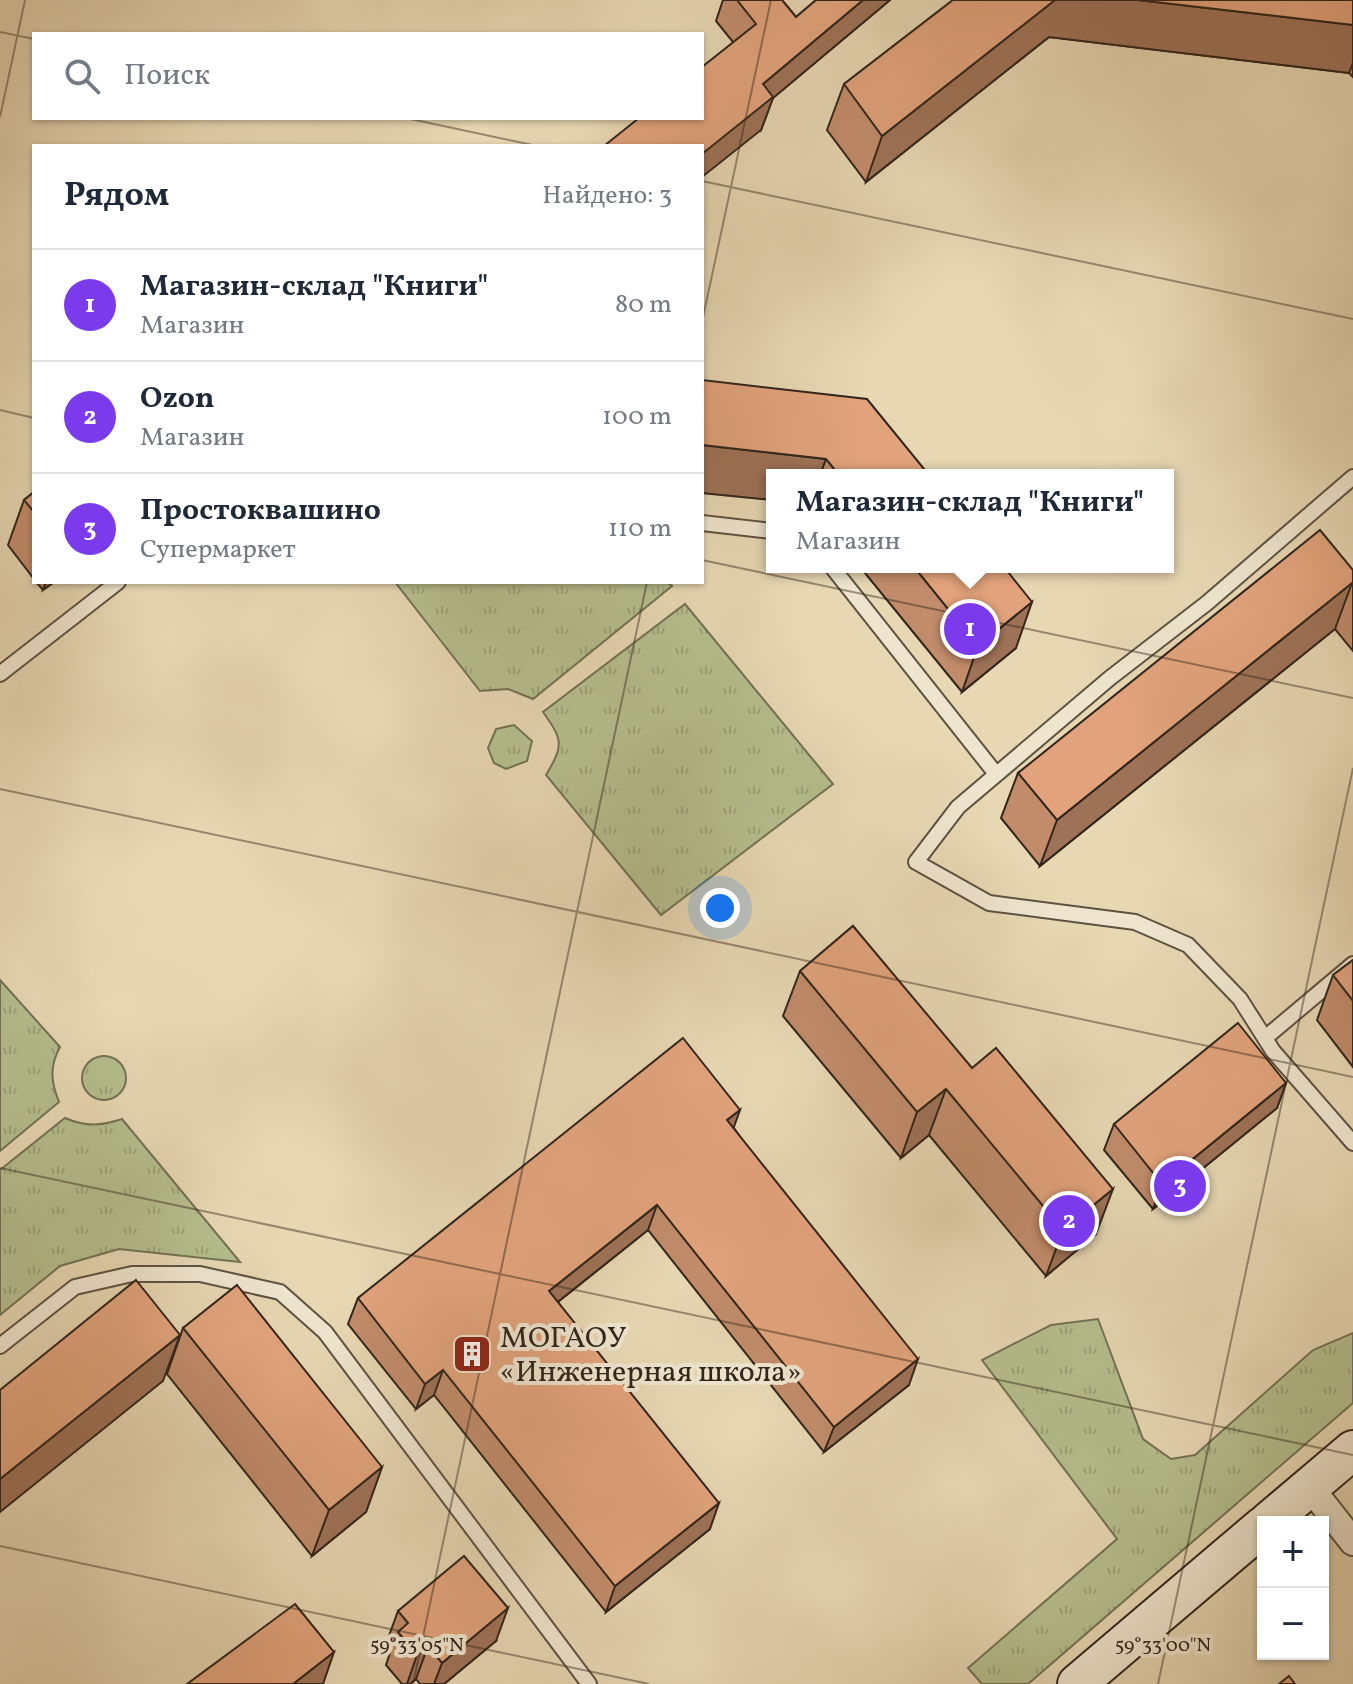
<!DOCTYPE html>
<html lang="ru">
<meta charset="utf-8">
<style>
:root{--surface:#fff;--page:#f6f6f7;--text:#1f2937;--muted:#747a83;--line:#e0e1e3;--accent:#7c3aed}
body{margin:0;font-family:Vollkorn,serif;background:var(--page);color:var(--text)}
.controls{position:absolute;right:24px;bottom:24px;display:grid;overflow:hidden;border-radius:0px;box-shadow:0 2px 6px #0004}
.controls button{width:72px;height:72px;display:grid;place-items:center;padding:0;border:0;border-bottom:2px solid var(--line);background:var(--surface);color:var(--text);font:40px sans-serif}
.you{position:absolute;left:720px;top:908px;width:28px;height:28px;margin:-20px;border:6px solid #fff;border-radius:50%;background:#1a73e8;box-shadow:0 0 0 12px #1a73e833}
.badge{display:grid;place-items:center;width:52px;height:52px;border-radius:50%;background:var(--accent);color:#fff;font-size:26px;font-weight:700}
.pin{position:absolute;translate:-50% -50%;border:4px solid #fff;box-shadow:0 2px 8px #0006}
.popup{position:absolute;left:766px;top:469px;width:408px;height:104px;box-sizing:border-box;display:grid;place-content:center;border-radius:0px;background:var(--surface);filter:drop-shadow(0 2px 6px #0005);font-size:26px;white-space:nowrap;color:var(--muted)}
.popup b{font-size:30px;color:var(--text)}
.popup::after{content:'';position:absolute;left:50%;top:100%;margin-left:-16px;border:16px solid transparent;border-top-color:var(--surface)}
.list{margin:0;padding:0;list-style:none}
h2{display:flex;justify-content:space-between;align-items:center;height:104px;margin:0;padding:0 32px;font-size:34px}
h2 small{font-size:26px;font-weight:400;color:var(--muted)}
.list li{display:grid;grid-template-columns:52px 1fr auto;gap:24px;align-items:center;box-sizing:border-box;height:112px;padding:0 32px;border-top:2px solid var(--line)}
.list b{display:block;font-size:30px;white-space:nowrap}
.list p{margin:0;font-size:26px;white-space:nowrap;color:var(--muted)}
.list em{font-size:26px;font-style:normal;color:var(--muted)}
.icon{flex:none;width:44px;height:44px;fill:none;stroke:currentColor;stroke-width:2;stroke-linecap:round;stroke-linejoin:round}
.map{position:relative;flex:none;width:1353px;height:1684px;overflow:hidden}
.search{position:absolute;background:var(--surface);box-shadow:0 2px 6px #0004;left:32px;top:32px;width:672px;height:88px;display:flex;align-items:center;gap:20px;box-sizing:border-box;padding:0 28px;border-radius:0px;color:var(--muted);font-size:30px}
.panel{position:absolute;background:var(--surface);box-shadow:0 2px 6px #0004;left:32px;top:144px;width:672px;height:440px;border-radius:0px}
.map>svg:first-child{display:block}
.grass{fill:url(#grass-tufts);stroke:#737254;stroke-width:2}
.lines{fill:none;stroke-linecap:round;stroke-linejoin:round}
.lane-casing{stroke:#5e5241;stroke-width:18}
.street-casing{stroke:#5e5241;stroke-width:30}
.secondary-casing{stroke:#31251b;stroke-width:42}
.lane{stroke:#efe5ce;stroke-width:14}
.street{stroke:#efe5ce;stroke-width:26}
.secondary{stroke:#efe5ce;stroke-width:38}
.wall{fill:#c28c6b;stroke:#31251b;stroke-width:2}
.shaded-wall{fill:#9e7257;stroke:#31251b;stroke-width:2}
.building{fill:#e2a37c;stroke:#31251b;stroke-width:2}
.ticks{fill:none;stroke:#31251b;stroke-width:2;stroke-opacity:0.45}
.labels{text-anchor:middle;stroke-width:8;stroke-linejoin:round;paint-order:stroke}
.poi-label{font-size:30px;fill:#31251b;stroke:#efe5ce;text-anchor:start}
.ticks-label{font-size:20px;text-anchor:middle;fill:#31251b;stroke:#efe5ce;stroke-width:8;stroke-linejoin:round;paint-order:stroke}
</style>
<div class="map">
<svg width="1353" height="1684" viewBox="0 0 1353 1684">
<defs>
<pattern id="grass-tufts" width="24" height="20" patternUnits="userSpaceOnUse" patternTransform="scale(2)"><rect width="24" height="20" fill="#b5be8d"/><path d="M3 7l-1-3M5 7V3M7 7l1-3M15 17l-1-3M17 17v-4M19 17l1-3" fill="none" stroke="#9ca379"/></pattern>
</defs>
<rect width="100%" height="100%" fill="#e7d7b3"/>
<filter id="stains"><feTurbulence type="fractalNoise" baseFrequency=".0025" numOctaves="4"/><feColorMatrix values="0 0 0 0 .2 0 0 0 0 .09 0 0 0 0 .02 0 0 0 .5 -.17"/></filter>
<radialGradient id="worn" r=".72"><stop offset=".6" stop-color="#630" stop-opacity="0"/><stop offset="1" stop-color="#630" stop-opacity=".3"/></radialGradient>
<!-- grass -->
<g class="grass">
<path d="M395,582H667L672,586L533,699L508,689L480,691Z"/>
<path d="M685,604L833,784L661,915L546,775C564,745 563,740 543,712Z"/>
<path d="M514,725L532,741L527,761L506,769L494,763L488,748L496,729Z"/>
<path d="M0,980L60,1047C49,1067 51,1082 59,1102L0,1151Z"/>
<circle cx="104" cy="1078" r="22"/>
<path d="M65,1118C86,1127 101,1126 122,1119L240,1262L119,1249L60,1266L0,1315V1170Z"/>
<path d="M1098,1319L1143,1439L1171,1459L1195,1455L1313,1350L1353,1333V1403L1028,1684H982L968,1668L1117,1539L982,1360L1051,1325Z"/>
</g>
<g class="lines">
<defs>
<g id="lane">
<path d="M1353,477L1207,603L1110,678L958,807L916,862L989,903L1135,922L1188,945L1240,999L1273,1051L1353,1143"/>
<path d="M702,523L772,531"/>
<path d="M832,567L996,774"/>
<path d="M0,674L118,582"/>
<path d="M1265,1038L1353,964"/>
<path d="M0,1346L75,1287L132,1274H200L280,1292L325,1332L589,1684"/>
</g>
<path id="street" d="M1309,1486L1353,1542"/>
<g id="secondary">
<path d="M1268,1522L1353,1450"/>
<path d="M1077,1684L1263,1526"/>
</g>
</defs>
<!-- lane casing -->
<use href="#lane" class="lane-casing"/>
<!-- street casing -->
<use href="#street" class="street-casing"/>
<!-- secondary casing -->
<use href="#secondary" class="secondary-casing"/>
<!-- lane -->
<use href="#lane" class="lane"/>
<!-- street -->
<use href="#street" class="street"/>
<!-- secondary -->
<use href="#secondary" class="secondary"/>
</g>
<!-- wall -->
<g class="wall">
<path d="M723,0H782L796,17L816,0H890L773,98L761,130L733,42L716,21Z"/>
<path d="M953,0H1353V77L1349,73L1049,37L866,182L827,130L844,84Z"/>
<path d="M702,380L929,475H772Z"/>
<path d="M34,492V579L8,545L24,500Z"/>
<path d="M860,567H1004L1016,648L962,692Z"/>
<path d="M1353,570V651L1335,629L1040,866L1001,818L1018,773Z"/>
<path d="M36,582H54L43,590Z"/>
<path d="M853,926L1096,1234L1046,1276L929,1135L901,1158L783,1016L800,971Z"/>
<path d="M1353,960V1067L1317,1020L1333,975Z"/>
<path d="M1286,1083L1277,1108L1153,1209L1104,1150L1114,1124Z"/>
<path d="M734,1128L909,1385L824,1452L648,1230L558,1302L710,1529L606,1612L434,1395L416,1409L348,1324L358,1298Z"/>
<path d="M183,1328L382,1467L366,1512L312,1556L167,1374Z"/>
<path d="M398,1611L496,1641L444,1684H420L416,1679L410,1684H402L386,1665L391,1650L386,1644Z"/>
</g>
<!-- shaded-wall -->
<g class="shaded-wall">
<path d="M863,0H890L773,98L761,130L702,177V154L763,84Z"/>
<path d="M1055,0H1138L1353,25V63L1349,73L1049,37L866,182L882,136Z"/>
<path d="M702,445L826,459L820,475H772V500L702,493Z"/>
<path d="M46,582H54L43,590Z"/>
<path d="M1352,583L1335,629L1040,866L1057,820Z"/>
<path d="M1032,602L1016,648L962,692L978,646Z"/>
<path d="M1286,1083L1277,1108L1153,1209L1162,1184Z"/>
<path d="M946,1089L929,1135L901,1158L917,1112Z"/>
<path d="M740,1110L731,1135L727,1120Z"/>
<path d="M1113,1189L1096,1234L1046,1276L1063,1230Z"/>
<path d="M657,1205L648,1230L540,1316L549,1291Z"/>
<path d="M180,1335L163,1381L0,1512V1479Z"/>
<path d="M918,1359L909,1385L824,1452L834,1427Z"/>
<path d="M443,1370L434,1395L416,1409L425,1384Z"/>
<path d="M382,1467L366,1512L312,1556L329,1510Z"/>
<path d="M719,1503L710,1529L606,1612L615,1586Z"/>
<path d="M508,1608L496,1641L444,1684H434L442,1663Z"/>
<path d="M428,1646L416,1679L410,1684H407L417,1655Z"/>
<path d="M334,1652L323,1684H293Z"/>
</g>
<!-- building -->
<g class="building">
<path d="M737,0H782L796,17L816,0H863L763,84L773,97L702,154V146H604L639,118H702V67L756,24Z"/>
<path d="M953,0H1055L882,136L844,84Z"/>
<path d="M1138,0H1353V25Z"/>
<path d="M702,380L867,399L929,475H839L826,459L702,445Z"/>
<path d="M34,492V512L24,500Z"/>
<path d="M1320,530L1353,570V585L1352,583L1057,820L1018,773Z"/>
<path d="M914,567H1004L1032,602L978,646Z"/>
<path d="M853,926L972,1068L996,1048L1113,1189L1063,1230L946,1089L917,1112L800,971Z"/>
<path d="M1353,960V1001L1333,975Z"/>
<path d="M1238,1023L1286,1083L1162,1184L1114,1124Z"/>
<path d="M683,1038L740,1110L727,1120L918,1359L834,1427L657,1205L549,1291L719,1503L615,1586L443,1370L425,1384L358,1298Z"/>
<path d="M136,1280L180,1335L0,1479V1390Z"/>
<path d="M237,1285L382,1467L329,1510L183,1328Z"/>
<path d="M464,1556L508,1608L442,1663L428,1646L417,1655L398,1632L408,1623L398,1611Z"/>
<path d="M295,1604L334,1652L293,1684H187Z"/>
<path d="M1289,1676L1295,1684H1279Z"/>
</g>
<!-- ticks -->
<path class="ticks" d="M0,32L34,39M0,117L25,0M406,118L537,146M702,181L1353,319M702,322L771,0M0,410L34,418M702,560L1353,698M0,789L1353,1077M0,1168L1353,1455M0,1546L649,1684M413,1684L647,582M1158,1684L1353,768"/>
<!-- icons -->
<defs>
<symbol id="building-square" viewBox="-11 -11 22 22"><rect x="-9" y="-9" width="18" height="18" rx="4" fill="#8f2418" stroke="#efe5ce"/><path d="M-4-6H4V6H1V3H-1V6H-4ZM-2.5-4.3h1.7v1.8h-1.7ZM.8-4.3h1.7v1.8H.8ZM-2.5-1h1.7V.8h-1.7ZM.8-1h1.7V.8H.8Z" fill="#fff"/></symbol>
</defs>
<g fill-rule="evenodd">
<use href="#building-square" x="450" y="1332" width="44" height="44"/>
</g>
<g class="labels">
<!-- poi labels -->
<g class="poi-label">
<text x="500" y="1347">МОГАОУ<tspan x="500" dy="34">«Инженерная школа»</tspan></text>
</g>
</g>
<g class="ticks-label">
<text x="417" y="1651">59°33'05"N</text>
<text x="1163" y="1651">59°33'00"N</text>
</g>
<rect width="100%" height="100%" filter="url(#stains)"/>
<rect width="100%" height="100%" fill="url(#worn)"/>
</svg>
<div class="controls">
<button>+</button>
<button>−</button>
</div>
<div class="you"></div>
<div class="pin badge" style="left:970px;top:629px">1</div>
<div class="popup"><b>Магазин-склад &quot;Книги&quot;</b>Магазин</div>
<div class="pin badge" style="left:1069px;top:1221px">2</div>
<div class="pin badge" style="left:1180px;top:1186px">3</div>
<div class="search"><svg class="icon" aria-label="search" viewBox="0 0 24 24"><circle cx="10" cy="10" r="6"/><path d="M15 15l6 6"/></svg>Поиск</div>
<section class="panel">
<h2>Рядом<small>Найдено: 3</small></h2>
<ul class="list">
<li><span class="badge">1</span><div><b>Магазин-склад &quot;Книги&quot;</b><p>Магазин</p></div><em>80 m</em></li>
<li><span class="badge">2</span><div><b>Ozon</b><p>Магазин</p></div><em>100 m</em></li>
<li><span class="badge">3</span><div><b>Простоквашино</b><p>Супермаркет</p></div><em>110 m</em></li>
</ul>
</section>
</div>
